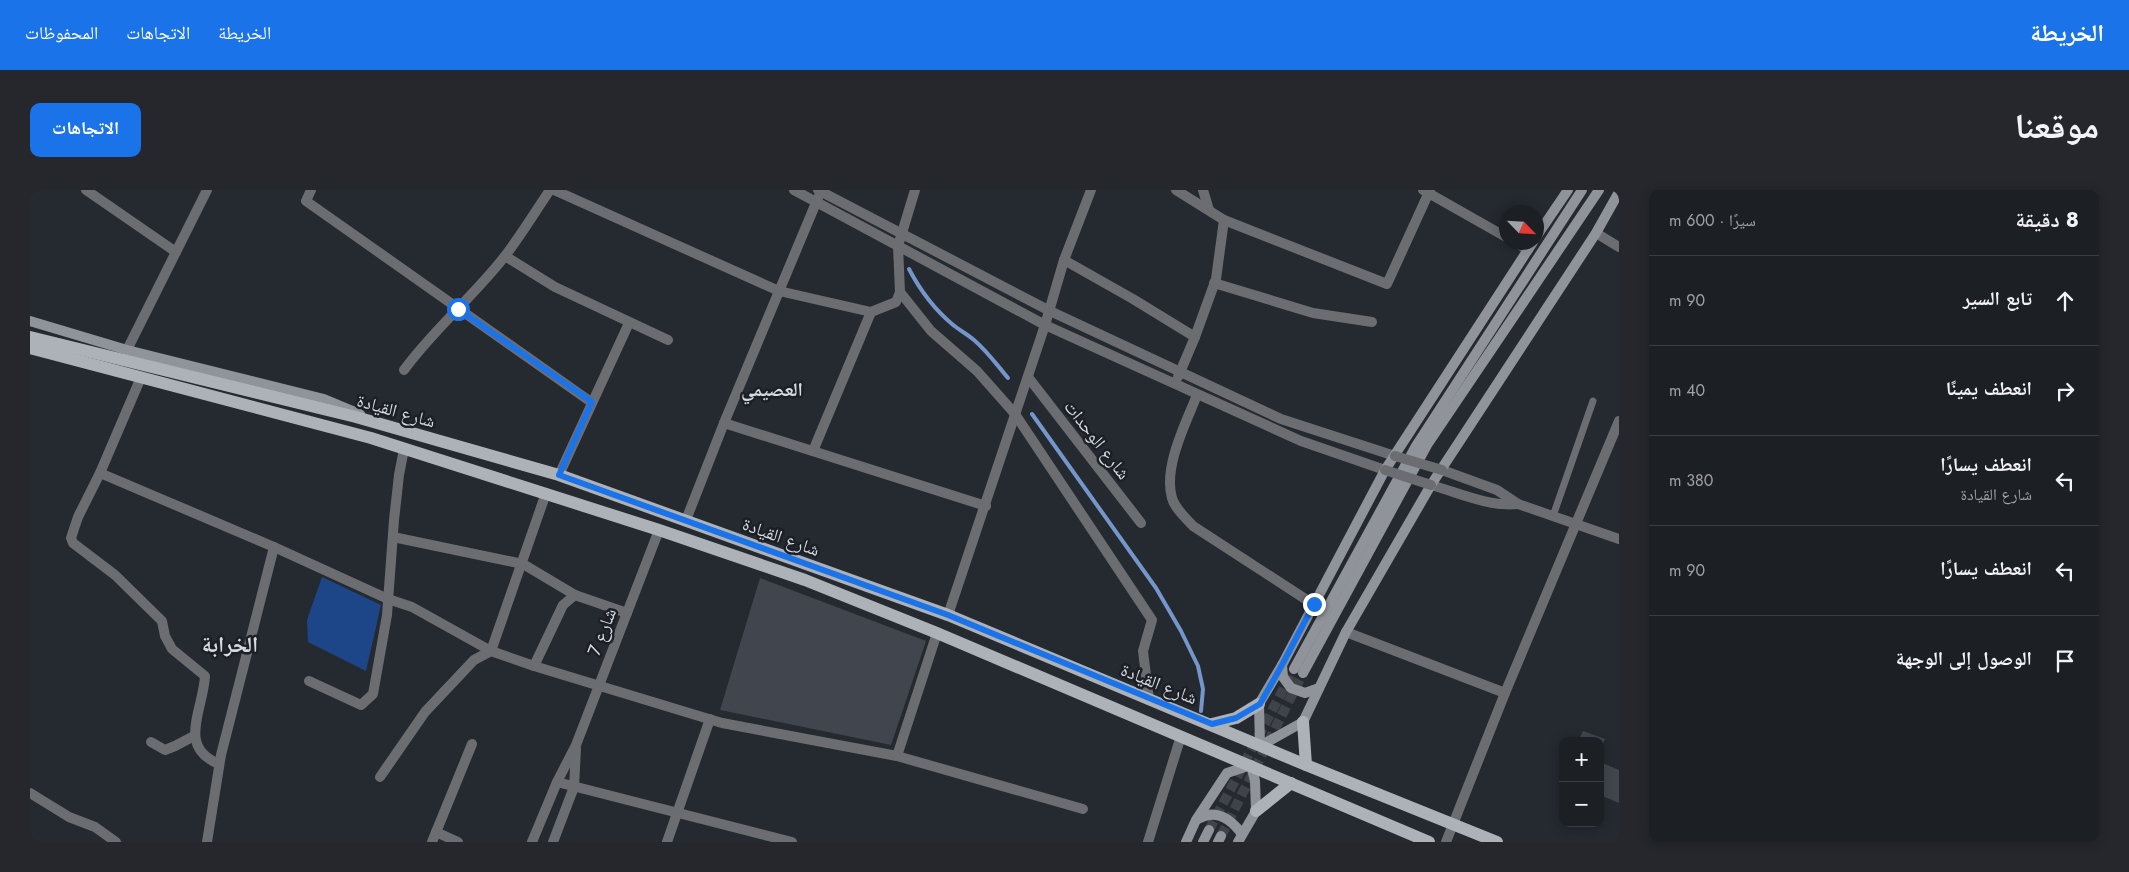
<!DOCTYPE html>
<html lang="ar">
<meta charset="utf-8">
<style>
:root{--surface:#1c1f24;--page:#25272c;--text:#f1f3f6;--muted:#a0a2a6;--line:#3a3d41;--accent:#1a73e8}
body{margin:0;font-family:Jost,"Noto Naskh Arabic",sans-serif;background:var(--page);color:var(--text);direction:rtl}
.controls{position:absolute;right:15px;bottom:15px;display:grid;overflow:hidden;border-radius:10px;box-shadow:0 2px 12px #0003}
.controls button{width:45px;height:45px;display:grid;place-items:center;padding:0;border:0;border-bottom:1px solid var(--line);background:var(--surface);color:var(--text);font:25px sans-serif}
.compass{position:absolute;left:1469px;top:15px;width:45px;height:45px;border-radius:50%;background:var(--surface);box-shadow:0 2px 12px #0003;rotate:115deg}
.stop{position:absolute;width:15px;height:15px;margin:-11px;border:4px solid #1a73e8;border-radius:50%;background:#fff}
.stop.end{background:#1a73e8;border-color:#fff;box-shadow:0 1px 5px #0008}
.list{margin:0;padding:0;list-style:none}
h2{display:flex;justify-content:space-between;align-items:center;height:65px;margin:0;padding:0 20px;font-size:21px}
h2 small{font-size:16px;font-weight:400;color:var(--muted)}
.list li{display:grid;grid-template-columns:32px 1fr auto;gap:15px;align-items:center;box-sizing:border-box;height:90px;padding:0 20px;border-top:1px solid var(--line)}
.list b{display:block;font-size:19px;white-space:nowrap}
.list p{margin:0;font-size:16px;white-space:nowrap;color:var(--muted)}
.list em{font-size:16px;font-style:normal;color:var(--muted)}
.icon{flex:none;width:28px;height:28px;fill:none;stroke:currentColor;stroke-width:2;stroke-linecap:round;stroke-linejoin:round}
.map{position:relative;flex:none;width:1589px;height:652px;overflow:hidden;direction:ltr;border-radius:10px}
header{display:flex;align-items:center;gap:30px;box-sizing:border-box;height:70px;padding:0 25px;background:var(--accent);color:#fff}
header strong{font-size:24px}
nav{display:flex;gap:28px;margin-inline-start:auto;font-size:18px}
.intro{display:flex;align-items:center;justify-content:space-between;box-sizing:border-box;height:120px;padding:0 30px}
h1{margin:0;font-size:35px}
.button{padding:12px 22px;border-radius:10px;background:var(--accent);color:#fff;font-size:18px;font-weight:700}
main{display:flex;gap:30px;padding:0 30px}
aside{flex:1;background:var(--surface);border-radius:10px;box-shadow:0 2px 12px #0003}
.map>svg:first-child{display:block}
.green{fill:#1d4688}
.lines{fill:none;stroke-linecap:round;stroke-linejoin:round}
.stream{stroke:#7596ca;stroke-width:4}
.building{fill:#41454d}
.secondary-tunnel{stroke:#40434a;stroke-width:10;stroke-dasharray:10 5;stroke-linecap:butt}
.lane{stroke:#6b6d71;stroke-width:7}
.street{stroke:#6b6d71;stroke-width:10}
.secondary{stroke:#90949a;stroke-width:10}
.primary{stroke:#adb2b9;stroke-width:12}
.street-bridge{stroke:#6b6d71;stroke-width:10}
.route{stroke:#1a73e8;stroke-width:6}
.labels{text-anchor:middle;stroke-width:5;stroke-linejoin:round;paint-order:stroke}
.street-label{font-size:18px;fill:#d6d9de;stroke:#1c2026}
.neighbourhood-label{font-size:19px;font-weight:bold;fill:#d6d9de;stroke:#1c2026}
.district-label{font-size:22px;font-weight:bold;fill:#d6d9de;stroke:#1c2026}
</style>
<header>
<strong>الخريطة</strong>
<nav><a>الخريطة</a><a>الاتجاهات</a><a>المحفوظات</a></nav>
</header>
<div class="intro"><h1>موقعنا</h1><a class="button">الاتجاهات</a></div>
<main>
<aside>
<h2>8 دقيقة<small>سيرًا · 600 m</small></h2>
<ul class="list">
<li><svg class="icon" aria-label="ahead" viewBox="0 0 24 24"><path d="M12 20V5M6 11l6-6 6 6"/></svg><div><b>تابع السير</b></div><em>90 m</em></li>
<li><svg class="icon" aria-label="right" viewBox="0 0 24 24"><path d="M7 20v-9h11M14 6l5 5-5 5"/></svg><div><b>انعطف يمينًا</b></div><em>40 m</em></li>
<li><svg class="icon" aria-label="left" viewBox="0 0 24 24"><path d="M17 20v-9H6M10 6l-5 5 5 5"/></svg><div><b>انعطف يسارًا</b><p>شارع القيادة</p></div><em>380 m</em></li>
<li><svg class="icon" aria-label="left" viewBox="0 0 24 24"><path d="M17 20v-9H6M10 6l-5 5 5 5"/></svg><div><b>انعطف يسارًا</b></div><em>90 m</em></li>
<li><svg class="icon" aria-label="arrive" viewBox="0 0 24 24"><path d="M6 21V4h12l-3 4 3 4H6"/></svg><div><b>الوصول إلى الوجهة</b></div></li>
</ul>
</aside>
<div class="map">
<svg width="1589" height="652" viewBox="0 0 1589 652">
<rect width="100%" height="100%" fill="#252930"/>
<!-- green -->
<path class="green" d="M292,387L351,415L336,481L278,452L277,430Z"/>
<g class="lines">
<!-- stream -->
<g class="stream">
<path d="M879,79C890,100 903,118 922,134C929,140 937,144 944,150C957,161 967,175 978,188"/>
<path d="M1002,224L1126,398L1151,441L1168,476L1173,499L1171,521"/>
</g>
</g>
<!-- building -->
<g class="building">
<path d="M730,388L896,451L861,555L690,520Z"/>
<path d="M1553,541L1575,549L1570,560V551H1548Z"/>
<path d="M1570,572L1589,580V613L1570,605Z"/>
</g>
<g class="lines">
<!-- secondary-tunnel -->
<g class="secondary-tunnel">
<path d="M1179,640L1264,479"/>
<path d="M1191,646L1273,483"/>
</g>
<!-- lane -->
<path class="lane" d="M1523,326L1563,211"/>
<!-- street -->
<g class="street">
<path d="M56,0L146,62"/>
<path d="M281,0L276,11L561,212"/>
<path d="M524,0L749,101L841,122L866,112L870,102"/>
<path d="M764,0L1015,135L1271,251L1355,280"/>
<path d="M788,0L1020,121L1251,229L1365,266"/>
<path d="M885,0L868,56L870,102L901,141L947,181L985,224L1122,430L1113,461L1119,510"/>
<path d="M1146,0L1194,30L1357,94L1400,0"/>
<path d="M1173,0L1179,20"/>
<path d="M1393,0L1476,47"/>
<path d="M1566,43L1589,57"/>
<path d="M1485,52L1498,60"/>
<path d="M475,66L525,97L638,150"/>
<path d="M1034,70L1103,109L1165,147"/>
<path d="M1184,93L1283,123L1342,132"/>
<path d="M97,160L177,0"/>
<path d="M374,180C404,139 444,106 475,66C491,45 505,22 520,0"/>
<path d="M998,187L1111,333"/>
<path d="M1148,187L1165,147L1186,89L1194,30"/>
<path d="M109,192L70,283L48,327L41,348L43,353L85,385L132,431L135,446L142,459L175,486C173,521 147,557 189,574"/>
<path d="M1167,205C1156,233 1133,277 1142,308C1145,319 1156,328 1163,336L1283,414"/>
<path d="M694,233L956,316"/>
<path d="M783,261L841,122"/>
<path d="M1412,280L1467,300L1488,314L1589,349"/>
<path d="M70,283L244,357L358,409L382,417L461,461L504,476L692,533L867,566"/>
<path d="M529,285L599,133"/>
<path d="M1401,295C1429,303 1459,317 1488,314"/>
<path d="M656,330L694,233L788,8"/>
<path d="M363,347L493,374L545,405"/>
<path d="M918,425L1015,135L1034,70L1061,0"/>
<path d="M1316,442L1475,503"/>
<path d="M907,443L867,566L1053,619"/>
<path d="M504,476L533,415L545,405L597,423"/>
<path d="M279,491L331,515L343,504L357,425L364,330L369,285L374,259"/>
<path d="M121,552L135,560L145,556L164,546"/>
<path d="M350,587L395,522L444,470L461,461L516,303"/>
<path d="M527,592L762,652"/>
<path d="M0,603L39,627L65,637L86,652"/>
<path d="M406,642L428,652"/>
<path d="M177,652L191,565L244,357"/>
<path d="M402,652L442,554"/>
<path d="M502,652L527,592L546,555L629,340"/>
<path d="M523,652L544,597L546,559"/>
<path d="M637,652L680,529"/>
<path d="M1118,652L1151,546"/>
<path d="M1416,652L1475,503L1589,231"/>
</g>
<!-- secondary -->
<g class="secondary">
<path d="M1506,47L1538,0"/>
<path d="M1503,52L1355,280L1252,475L1229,514L1230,556L1273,532L1316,442L1401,295L1566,43L1589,2"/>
<path d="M0,131L97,160L294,209L330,224"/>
<path d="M1252,475L1253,487L1261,498L1275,503L1289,498"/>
<path d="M1264,479L1386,256L1552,0"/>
<path d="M1273,483L1397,255L1569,0"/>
<path d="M1168,629C1186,618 1201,629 1212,644"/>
<path d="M1156,652L1166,630L1197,583L1221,575L1225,591L1226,621L1208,652"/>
<path d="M1173,652L1179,640"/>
<path d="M1188,652L1191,646"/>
</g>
<!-- primary -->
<g class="primary">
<path d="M0,147L326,227L529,285L918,425L1276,575L1467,652"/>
<path d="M0,158L341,248L629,340L775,390L907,443L1399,652"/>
<path d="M1273,532L1276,575"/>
<path d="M1182,534L1206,528L1229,514"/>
<path d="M1226,621L1261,593"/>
</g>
<!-- street-bridge -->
<g class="street-bridge">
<path d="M1365,266L1412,280"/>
<path d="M1355,280L1401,295"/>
</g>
</g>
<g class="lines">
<!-- route -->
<path class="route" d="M428,119L562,212L529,285L918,425L1182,534L1206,528L1230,514L1252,475L1284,414"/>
</g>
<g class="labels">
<!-- street labels -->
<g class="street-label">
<text transform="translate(366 221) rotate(16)" y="6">شارع القيادة</text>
<text transform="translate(1067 250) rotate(52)" y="6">شارع الوحدات</text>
<text transform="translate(751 347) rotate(20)" y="6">شارع القيادة</text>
<text transform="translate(572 442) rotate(-69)" y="6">شارع 7</text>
<text transform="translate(1129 494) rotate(22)" y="6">شارع القيادة</text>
</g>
<!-- neighbourhood labels -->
<g class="neighbourhood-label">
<text x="742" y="206">العصيمي</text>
</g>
<!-- district labels -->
<g class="district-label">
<text x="200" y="462">الخرابة</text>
</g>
</g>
</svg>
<div class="controls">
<button>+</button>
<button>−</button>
</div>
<svg class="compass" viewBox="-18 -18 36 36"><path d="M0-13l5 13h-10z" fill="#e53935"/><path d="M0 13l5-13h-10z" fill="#a0a2a6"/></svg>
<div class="stop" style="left:428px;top:119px"></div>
<div class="stop end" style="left:1284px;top:414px"></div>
</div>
</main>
